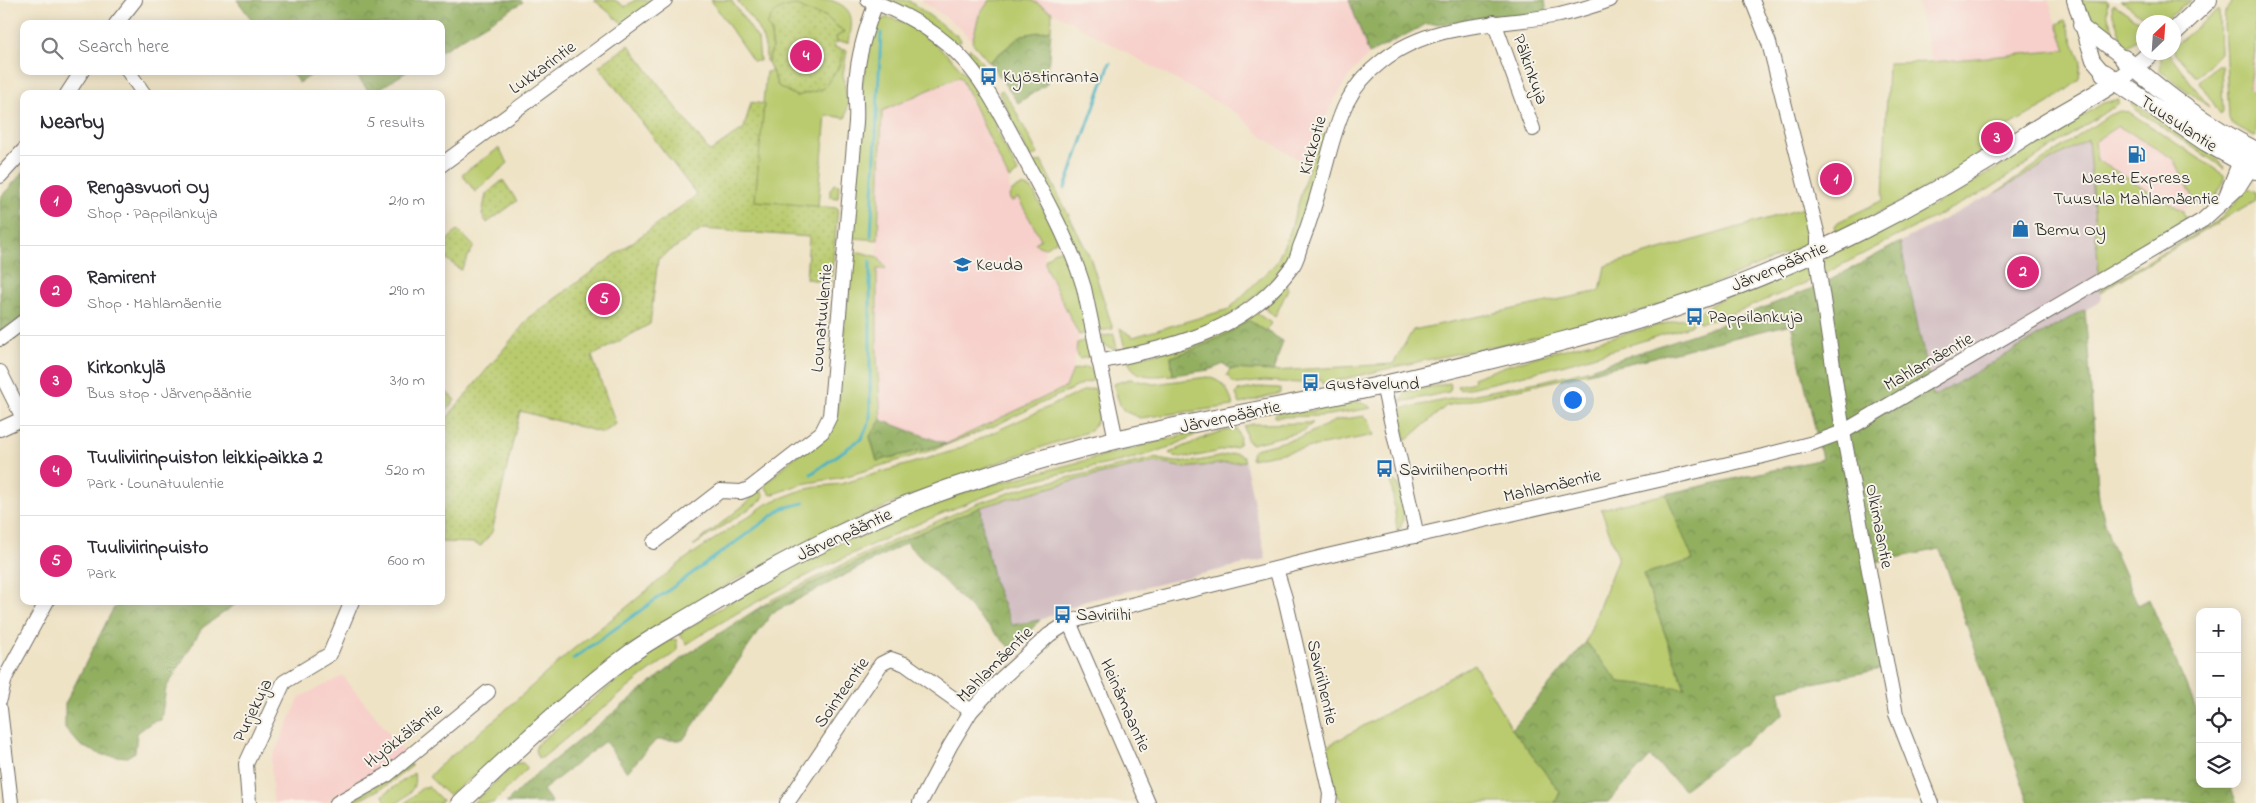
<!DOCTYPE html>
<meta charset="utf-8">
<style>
:root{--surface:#fff;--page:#f7f7f7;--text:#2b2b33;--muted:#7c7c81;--line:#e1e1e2;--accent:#db2777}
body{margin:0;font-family:"Indie Flower",sans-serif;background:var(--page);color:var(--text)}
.controls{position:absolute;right:15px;bottom:15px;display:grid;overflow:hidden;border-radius:10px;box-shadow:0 2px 12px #0003}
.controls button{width:45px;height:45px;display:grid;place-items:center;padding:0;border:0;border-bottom:1px solid var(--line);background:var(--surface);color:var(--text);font:25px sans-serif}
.compass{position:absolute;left:2136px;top:15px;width:45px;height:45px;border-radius:50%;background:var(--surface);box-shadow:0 2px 12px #0003;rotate:25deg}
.you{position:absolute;left:1572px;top:399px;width:18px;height:18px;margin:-12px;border:4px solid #fff;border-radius:50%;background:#1a73e8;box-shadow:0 0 0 8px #1a73e833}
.badge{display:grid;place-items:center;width:32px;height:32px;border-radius:50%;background:var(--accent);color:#fff;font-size:16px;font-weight:700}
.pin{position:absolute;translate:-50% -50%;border:2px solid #fff;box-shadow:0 1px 5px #0006}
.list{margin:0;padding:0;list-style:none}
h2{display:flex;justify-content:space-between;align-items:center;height:65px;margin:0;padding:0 20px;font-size:21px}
h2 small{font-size:16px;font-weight:400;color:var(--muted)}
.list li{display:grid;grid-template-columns:32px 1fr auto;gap:15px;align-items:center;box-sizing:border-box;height:90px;padding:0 20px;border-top:1px solid var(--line)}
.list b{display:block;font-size:19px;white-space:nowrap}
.list p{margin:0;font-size:16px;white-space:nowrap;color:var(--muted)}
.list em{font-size:16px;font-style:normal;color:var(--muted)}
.icon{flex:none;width:28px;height:28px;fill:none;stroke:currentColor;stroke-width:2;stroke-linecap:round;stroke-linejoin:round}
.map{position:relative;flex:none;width:2256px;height:803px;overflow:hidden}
.search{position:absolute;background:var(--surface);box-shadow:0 2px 12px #0003;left:20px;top:20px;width:425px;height:55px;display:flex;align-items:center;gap:12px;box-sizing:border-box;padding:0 18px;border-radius:10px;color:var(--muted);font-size:19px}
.panel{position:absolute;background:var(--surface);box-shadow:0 2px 12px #0003;left:20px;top:90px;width:425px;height:515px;border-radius:10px}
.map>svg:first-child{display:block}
.built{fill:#f7d0cb}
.industrial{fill:#d2bec2}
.grass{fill:#b9cb6e;stroke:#727b4c}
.forest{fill:url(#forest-crowns);stroke:#5e6d46}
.park{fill:url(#park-dots);stroke:#727b4c}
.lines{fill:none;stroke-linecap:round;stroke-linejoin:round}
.stream{stroke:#45b2c1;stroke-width:3}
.minor-casing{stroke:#706b61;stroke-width:16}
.major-casing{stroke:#706b61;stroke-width:20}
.minor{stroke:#fff;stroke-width:14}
.major{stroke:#fff;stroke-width:18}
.labels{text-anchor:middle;stroke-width:4;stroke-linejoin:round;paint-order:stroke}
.street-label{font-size:18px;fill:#2b2b2b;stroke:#f7f3e8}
.poi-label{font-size:18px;fill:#2b2b2b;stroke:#f7f3e8;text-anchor:start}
</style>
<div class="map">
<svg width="2256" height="803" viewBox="0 0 2256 803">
<defs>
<pattern id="forest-crowns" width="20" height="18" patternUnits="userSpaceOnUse" patternTransform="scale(1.25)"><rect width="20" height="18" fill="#92af61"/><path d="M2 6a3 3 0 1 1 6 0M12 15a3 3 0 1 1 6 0" fill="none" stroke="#778f50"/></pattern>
<pattern id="park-dots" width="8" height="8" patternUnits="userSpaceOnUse" patternTransform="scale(1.25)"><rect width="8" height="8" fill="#b9cb6e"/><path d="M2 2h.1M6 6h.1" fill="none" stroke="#9fae5f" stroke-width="1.8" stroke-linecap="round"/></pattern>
</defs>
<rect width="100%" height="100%" fill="#f7f3e8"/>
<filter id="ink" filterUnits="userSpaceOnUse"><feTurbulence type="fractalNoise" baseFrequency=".02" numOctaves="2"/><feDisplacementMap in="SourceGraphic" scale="10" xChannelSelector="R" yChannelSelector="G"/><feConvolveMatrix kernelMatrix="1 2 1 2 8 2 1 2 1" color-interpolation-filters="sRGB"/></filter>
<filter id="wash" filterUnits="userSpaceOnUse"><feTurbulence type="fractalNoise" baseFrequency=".0096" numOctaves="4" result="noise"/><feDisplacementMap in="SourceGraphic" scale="20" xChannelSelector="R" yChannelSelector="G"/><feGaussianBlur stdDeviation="1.12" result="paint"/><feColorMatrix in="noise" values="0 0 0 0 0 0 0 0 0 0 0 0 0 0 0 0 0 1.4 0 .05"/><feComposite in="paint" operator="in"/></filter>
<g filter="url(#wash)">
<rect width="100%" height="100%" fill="#efe3c6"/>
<!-- built -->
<g class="built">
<path d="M921,0H1349L1369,54L1348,77L1331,106L1319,132L1310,167L1260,135L1238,114L1053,12L1047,84L1018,103L980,50L958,26Z"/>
<path d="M1917,0H2048L2067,50L1932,62Z"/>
<path d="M2256,46V96L2249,89Z"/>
<path d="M960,76L1009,179L1010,201L1018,198L1041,239L1035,243L1039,247L1044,248L1046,268L1079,335L1072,372L1066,387L946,444L881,420L877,357V269L882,111Z"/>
<path d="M2118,126L2174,159L2195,201L2183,211L2097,160L2095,141Z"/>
<path d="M343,676L405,753L388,767L325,803H273L271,760L300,697Z"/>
</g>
<!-- industrial -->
<g class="industrial">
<path d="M2088,139L2101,301L1933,397L1900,242L1995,193Z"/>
<path d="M1245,461L1266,559L1086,601L1040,620L1013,625L995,585L983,531L981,507L1056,485L1154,462L1185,468Z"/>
</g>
<!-- grass -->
<g class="grass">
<path d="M594,0H615L625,7L635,0H655L627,22L622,23Z"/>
<path d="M711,0H731L758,39L760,61H753Z"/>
<path d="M737,0H830C855,8 853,20 849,42H837L836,37L844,32L825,16L809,12L796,5L771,31L772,48L768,62L766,61C767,34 752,21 737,0Z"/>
<path d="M886,0H908L960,38L961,41L955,43Z"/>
<path d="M990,0H1031L1052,12L1051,30L1022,35L989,62L972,42L979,15Z"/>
<path d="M2079,0L2108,1C2104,20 2115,26 2115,41L2112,43L2092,26Z"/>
<path d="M2120,0H2192L2162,22H2149Z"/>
<path d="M2233,0H2256V46L2249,89L2256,96V137L2231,123L2229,118L2224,25L2225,12Z"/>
<path d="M2114,4L2143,24V36L2127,46H2120C2122,27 2112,22 2112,6Z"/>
<path d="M2219,9L2220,53L2198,76H2195L2174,52V46Z"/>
<path d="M887,18C898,18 909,25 918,32C956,57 977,85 997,126L995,127L1018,173L1009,179L960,76L882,111L878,240L854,238L851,235L864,110L862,86L871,29L879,20Z"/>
<path d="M2065,20L2081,62L2079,79L2073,85L2049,103L1993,135L1983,150L1965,165L1889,208L1840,231H1835V226L1838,222L1883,200L1888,63L1932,62L2066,50L2057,24Z"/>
<path d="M969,49H971L983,64L979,66L968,56Z"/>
<path d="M844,50H847L843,74L848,103L846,118L826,115L818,206L822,207L765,216L723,177L763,103L766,72L772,71L778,86L796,96L823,89L838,68Z"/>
<path d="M2165,53H2169L2209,107L2160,71L2161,57Z"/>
<path d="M2217,65H2221L2223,111L2221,115L2200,83L2201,79Z"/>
<path d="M1002,90L1013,106L1038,154L1030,158L999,92Z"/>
<path d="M2119,99V103L1989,189L1824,274L1822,261L1830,254L1930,207L2039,144L2103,103Z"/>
<path d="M2132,102C2148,112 2221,155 2224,168L2135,109L2131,105Z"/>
<path d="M2120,111L2129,112L2224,175V183L2211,203L2203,205L2195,201L2174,159L2118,126L2095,141L2097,160L2183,211L2186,220L2179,227L2099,274L2088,139L1995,193L2109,115Z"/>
<path d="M1319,132L1327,134L1294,249L1280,270L1260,292L1234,313L1201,330L1125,349L1120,328L1133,337L1229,309L1276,263L1290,232Z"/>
<path d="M499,148L508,163L475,192L462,174Z"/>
<path d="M1041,161L1090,257L1113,329L1099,331L1033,164Z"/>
<path d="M834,184L839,185L838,198L830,197V190Z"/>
<path d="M1022,186L1032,189L1057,235L1056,241C1048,246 1043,251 1035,243L1041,239L1018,198L1011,202L1009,196L1013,190Z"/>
<path d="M2249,188L2256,192V200L2100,292L2099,290L2220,219Z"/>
<path d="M1804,208L1812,238L1808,244L1690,294L1641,311L1567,331L1426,360L1322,384L1321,379L1300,383L1264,381L1237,384L1232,382L1227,375L1230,369L1273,371L1393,364L1413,330L1600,291L1605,266Z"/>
<path d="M1060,250L1066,253L1080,295L1087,333L1079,335L1046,268L1045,260L1053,252Z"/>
<path d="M860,252L878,257L886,269H877V357L881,420L870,437L877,461L946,444L1066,387L1073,370L1087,367L1093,371L1094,380L1082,384L994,426L936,449L844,477L802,484L771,495L764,485L834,421L838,405L850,258L852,253Z"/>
<path d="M1811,260L1816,278L1812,280C1793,288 1715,324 1699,322L1697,314L1717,301Z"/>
<path d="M1286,284L1288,289L1275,317L1266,310V305Z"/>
<path d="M1256,313L1271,323L1266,331L1247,320C1224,338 1199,348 1171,357L1173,375C1155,376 1134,380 1128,360L1200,343L1229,329Z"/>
<path d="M1691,317L1693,323L1690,326C1614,350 1538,374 1460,390L1458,388L1457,386L1474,382L1473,378L1511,364L1549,353Z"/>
<path d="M1114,334L1117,350L1105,346L1100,337Z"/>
<path d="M1087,340L1089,341L1091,356L1080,359L1076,353L1077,343Z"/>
<path d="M1587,370L1588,373L1446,406L1408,439L1405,440L1400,409L1542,381Z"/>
<path d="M1207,377C1224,381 1229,390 1233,406L1140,418L1124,411L1120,405L1113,384L1130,379L1154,384Z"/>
<path d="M1450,383L1451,387L1449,392L1401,402L1406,392Z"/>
<path d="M441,387L455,400L441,417Z"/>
<path d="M1259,387L1280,388V393L1240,404L1236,394L1238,391Z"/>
<path d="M1095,388C1098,404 1103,419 1090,431C923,486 771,547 626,649C610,660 595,675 580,688C537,725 495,763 448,795L429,777L436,769L492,722L572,650L622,611L685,559L768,503L802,490L821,486L841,484L953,451L1083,391Z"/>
<path d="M1353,402H1362L1372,408L1323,416L1274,417L1276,413L1312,411Z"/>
<path d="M1365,416L1369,420L1374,435L1251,459L1252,452L1255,449L1301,437L1337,420Z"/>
<path d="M1313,423L1303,431L1252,444L1247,441L1244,426L1253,424Z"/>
<path d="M1236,428L1240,438L1239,444L1235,447C1220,450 1181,464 1169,453L1213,434Z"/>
<path d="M1203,430C1153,463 1080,466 1023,483C978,497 936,516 893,535C822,567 752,601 687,644L679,634L756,586L872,527L920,508L975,489Z"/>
<path d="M1236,453L1243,456L1245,461L1185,468L1154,462L1081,479L981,507L906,539L754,611L771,600L873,550L976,504L1027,487L1155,458C1186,467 1206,459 1236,453Z"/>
<path d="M1393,478C1405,494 1407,511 1400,529L1397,530L1391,480Z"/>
<path d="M759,488L764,496L761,501L693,546L749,501Z"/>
<path d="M1666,494L1694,560L1643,574L1685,689L1619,682L1586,642L1618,557L1601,509Z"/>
<path d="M669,639L677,640V651L639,679L542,758H538L535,750L537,744Z"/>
<path d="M1474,664L1512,729L1560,792L1555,803H1345L1335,794L1324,748Z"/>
<path d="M516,763H523L528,768L493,803H473Z"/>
<path d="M410,764L412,766L387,785L354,803H348Z"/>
<path d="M414,773C417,790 409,793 398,803H386L383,795Z"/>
<path d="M423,787H429L442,800L440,803H405Z"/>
</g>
<!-- forest -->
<g class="forest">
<path d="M237,0H520L523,2L441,51V24H255Z"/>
<path d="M1349,0H1410L1411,2L1415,0H1545L1547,16L1494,22L1426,24L1369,54Z"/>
<path d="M1051,30L1047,84L1018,103L989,62L1022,35Z"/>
<path d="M290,71H318L299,83Z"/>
<path d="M353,71H408L371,94Z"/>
<path d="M24,171V316L0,331V198Z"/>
<path d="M1900,242L1933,397L2085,309L2099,499L2110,541L2138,605L2149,599L2200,717V784H2229L2237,803H2029L1940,549L1866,564L1881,669L1779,690L1784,714L1684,789L1650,757L1608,802L1555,803L1560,792L1512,729L1586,642L1619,682L1685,688L1643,574L1693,560L1666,494L1822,459L1791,324L1588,373L1587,370L1717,326L1823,284Z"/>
<path d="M1248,320L1283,341L1273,371L1230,369L1224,364L1209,370L1173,375L1171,357C1199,348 1223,338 1248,320Z"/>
<path d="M881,420L946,444L877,461L870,436Z"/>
<path d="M981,507L983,531L995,585L1012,625L1040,620L1012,650L906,543L772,613L683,740H656L627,772L605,741L543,790L552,803H506L530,779L686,655L754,611L906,539Z"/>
<path d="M123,601H240L202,628L166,688L161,720L152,722L137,733L135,752L127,757L103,755L81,746L65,728V704L113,609Z"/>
</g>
<!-- park -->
<g class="park">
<path d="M796,5L809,12L825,16L844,32L836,37L837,42L833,47L844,50L838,68L823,89L796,96L778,86L772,71L768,62L772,48L771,31L767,26C773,10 781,7 796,5Z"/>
<path d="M629,45L710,152L744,128L751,102L764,104L755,201L838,208L831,282L806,279L809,237L703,229L658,259L650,324L592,356L616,424L603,433L520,411L492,532L481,546L473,543L441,542V425L530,317L697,195L599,66Z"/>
<path d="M503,180L517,201L487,223L482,215L486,194Z"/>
<path d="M458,230L474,246L461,270L441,255V246Z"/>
</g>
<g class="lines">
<!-- stream -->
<g class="stream">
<path d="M1065,188L1110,63"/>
<path d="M871,236L881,33"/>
<path d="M811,474L862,438L870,420V261"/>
<path d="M573,659L783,508L804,503"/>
</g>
</g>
</g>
<g filter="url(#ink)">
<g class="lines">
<defs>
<g id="minor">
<path d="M868,0C900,11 932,29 956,52C985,80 1003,119 1022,154C1045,198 1070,241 1084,288L1116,440"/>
<path d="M1752,0L1769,43L1818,236V266L1843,432L1896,714L1931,803"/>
<path d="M2074,0L2093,60L2104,73"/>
<path d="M1494,22L1533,129"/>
<path d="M116,24L135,0"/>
<path d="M2080,25L2124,59"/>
<path d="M128,71L144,94"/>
<path d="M67,94L82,71"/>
<path d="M441,165L665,0"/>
<path d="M0,176L24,150"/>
<path d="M2224,201L2244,151"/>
<path d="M0,339L24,321"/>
<path d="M1099,362C1174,345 1243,334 1291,268C1296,263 1298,254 1300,247C1312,218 1320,187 1328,157C1339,116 1347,88 1382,61C1433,21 1499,26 1559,15C1577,11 1593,6 1610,0"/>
<path d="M0,372L24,420"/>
<path d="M1383,385L1417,536"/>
<path d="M0,429L22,419"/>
<path d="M654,542L716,494L720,491L741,492L749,489L822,432L830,416L856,122C857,109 855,95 856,83C858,56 866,28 876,3"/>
<path d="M1276,569L1285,598L1330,794L1329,803"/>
<path d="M1069,622L1148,803"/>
<path d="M0,699L5,678L47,601"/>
<path d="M0,709L11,803"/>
<path d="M249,803L246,764L284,682L330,654L352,601"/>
<path d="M337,803L387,775L488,692"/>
<path d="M787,803L881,664L891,659L905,664L971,711"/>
<path d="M920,803L950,746L971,711L1001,679L1049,635L1069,622L1107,611L1327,556L1763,456L1813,443L1843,432L2203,220L2238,188L2256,160"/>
</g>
<g id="major">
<path d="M2174,32L2208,0"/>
<path d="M2124,59C2166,95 2206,126 2256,151"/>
<path d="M2104,73L2206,142L2256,170"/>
<path d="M460,803C515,752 569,699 630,654C653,637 679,624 703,609C789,557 878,511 975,480C1020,465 1065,452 1111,441C1203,419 1297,405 1388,384C1489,360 1591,337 1689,303C1804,264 1926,202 2027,135C2069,107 2116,88 2152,52"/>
</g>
</defs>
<!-- minor casing -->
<use href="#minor" class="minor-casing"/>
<!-- major casing -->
<use href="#major" class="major-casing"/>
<!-- minor -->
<use href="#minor" class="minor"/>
<!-- major -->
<use href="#major" class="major"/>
</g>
</g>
<!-- icons -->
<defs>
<symbol id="bus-bare" viewBox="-9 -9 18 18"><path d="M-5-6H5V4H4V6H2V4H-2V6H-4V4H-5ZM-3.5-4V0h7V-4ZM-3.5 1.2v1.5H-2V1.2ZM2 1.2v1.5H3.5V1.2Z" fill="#1f6fb2" stroke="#f7f3e8" stroke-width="2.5" paint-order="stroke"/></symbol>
<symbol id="fuel-bare" viewBox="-9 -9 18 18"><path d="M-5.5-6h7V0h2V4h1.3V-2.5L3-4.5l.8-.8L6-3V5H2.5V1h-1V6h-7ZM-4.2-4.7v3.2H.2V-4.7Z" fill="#1f6fb2" stroke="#f7f3e8" stroke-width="2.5" paint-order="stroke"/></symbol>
<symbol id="shop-bare" viewBox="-9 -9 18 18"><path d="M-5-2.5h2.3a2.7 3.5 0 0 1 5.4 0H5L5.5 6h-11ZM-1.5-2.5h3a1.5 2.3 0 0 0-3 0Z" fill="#1f6fb2" stroke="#f7f3e8" stroke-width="2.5" paint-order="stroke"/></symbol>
<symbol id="school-bare" viewBox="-9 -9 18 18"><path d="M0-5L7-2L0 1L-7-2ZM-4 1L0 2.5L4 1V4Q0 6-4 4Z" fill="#1f6fb2" stroke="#f7f3e8" stroke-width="2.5" paint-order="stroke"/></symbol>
</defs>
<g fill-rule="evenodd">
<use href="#bus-bare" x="976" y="64" width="25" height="25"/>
<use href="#fuel-bare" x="2124" y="142" width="25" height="25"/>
<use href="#shop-bare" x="2008" y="216" width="25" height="25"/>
<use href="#school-bare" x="950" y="252" width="25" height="25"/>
<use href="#bus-bare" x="1682" y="304" width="25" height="25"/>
<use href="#bus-bare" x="1298" y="370" width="25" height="25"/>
<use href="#bus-bare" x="1372" y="456" width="25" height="25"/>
<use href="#bus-bare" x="1050" y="602" width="25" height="25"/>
</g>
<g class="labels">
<!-- street labels -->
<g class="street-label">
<text transform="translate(542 67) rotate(-36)" y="6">Lukkarintie</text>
<text transform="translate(1531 69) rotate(70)" y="6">Pälkinkuja</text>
<text transform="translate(2179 123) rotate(33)" y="6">Tuusulantie</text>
<text transform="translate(1312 145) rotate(-74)" y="6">Kirkkotie</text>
<text transform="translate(1779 266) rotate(-23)" y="6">Järvenpääntie</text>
<text transform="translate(821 318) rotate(-85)" y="6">Lounatuulentie</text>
<text transform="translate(1928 361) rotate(-30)" y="6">Mahlamäentie</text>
<text transform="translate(1230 416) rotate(-12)" y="6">Järvenpääntie</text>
<text transform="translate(1552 485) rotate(-13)" y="6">Mahlamäentie</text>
<text transform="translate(1880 526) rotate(79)" y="6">Olkimaantie</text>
<text transform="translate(844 534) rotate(-25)" y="6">Järvenpääntie</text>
<text transform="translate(994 664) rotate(-45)" y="6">Mahlamäentie</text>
<text transform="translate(1323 682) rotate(77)" y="6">Saviriihentie</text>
<text transform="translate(841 692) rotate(-55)" y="6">Sointeentie</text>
<text transform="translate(1126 705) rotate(66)" y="6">Heinämaantie</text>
<text transform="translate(252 710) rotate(-64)" y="6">Purjekuja</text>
<text transform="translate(403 735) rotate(-38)" y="6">Hyökkäläntie</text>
</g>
<!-- poi labels -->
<g class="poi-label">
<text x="1003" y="82">Kyöstinranta</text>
<text x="2136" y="183" text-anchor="middle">Neste Express<tspan x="2136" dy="21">Tuusula Mahlamäentie</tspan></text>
<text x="2035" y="235">Bemu Oy</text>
<text x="976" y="270">Keuda</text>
<text x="1708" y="322">Pappilankuja</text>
<text x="1325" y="389">Gustavelund</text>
<text x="1399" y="475">Saviriihenportti</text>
<text x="1076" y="620">Saviriihi</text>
</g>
</g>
</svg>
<div class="controls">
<button>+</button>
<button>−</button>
<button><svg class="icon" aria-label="locate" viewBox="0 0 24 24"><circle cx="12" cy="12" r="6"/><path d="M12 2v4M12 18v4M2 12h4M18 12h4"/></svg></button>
<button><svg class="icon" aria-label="layers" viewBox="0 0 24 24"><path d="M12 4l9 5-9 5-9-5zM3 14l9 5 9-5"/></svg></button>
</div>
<svg class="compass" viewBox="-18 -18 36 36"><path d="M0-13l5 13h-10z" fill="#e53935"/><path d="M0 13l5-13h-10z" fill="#7c7c81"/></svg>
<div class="you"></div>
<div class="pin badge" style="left:1836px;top:179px">1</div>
<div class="pin badge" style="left:2023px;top:272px">2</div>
<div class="pin badge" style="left:1997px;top:138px">3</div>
<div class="pin badge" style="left:806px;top:56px">4</div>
<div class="pin badge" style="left:604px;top:299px">5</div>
<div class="search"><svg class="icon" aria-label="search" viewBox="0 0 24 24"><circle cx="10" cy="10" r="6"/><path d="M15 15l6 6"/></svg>Search here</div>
<section class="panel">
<h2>Nearby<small>5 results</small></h2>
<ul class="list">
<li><span class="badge">1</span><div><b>Rengasvuori Oy</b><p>Shop · Pappilankuja</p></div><em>210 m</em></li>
<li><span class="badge">2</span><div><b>Ramirent</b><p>Shop · Mahlamäentie</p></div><em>290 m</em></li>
<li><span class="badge">3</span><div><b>Kirkonkylä</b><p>Bus stop · Järvenpääntie</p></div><em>310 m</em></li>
<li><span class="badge">4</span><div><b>Tuuliviirinpuiston leikkipaikka 2</b><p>Park · Lounatuulentie</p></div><em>520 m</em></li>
<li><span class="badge">5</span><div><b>Tuuliviirinpuisto</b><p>Park</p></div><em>600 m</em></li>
</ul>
</section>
</div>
